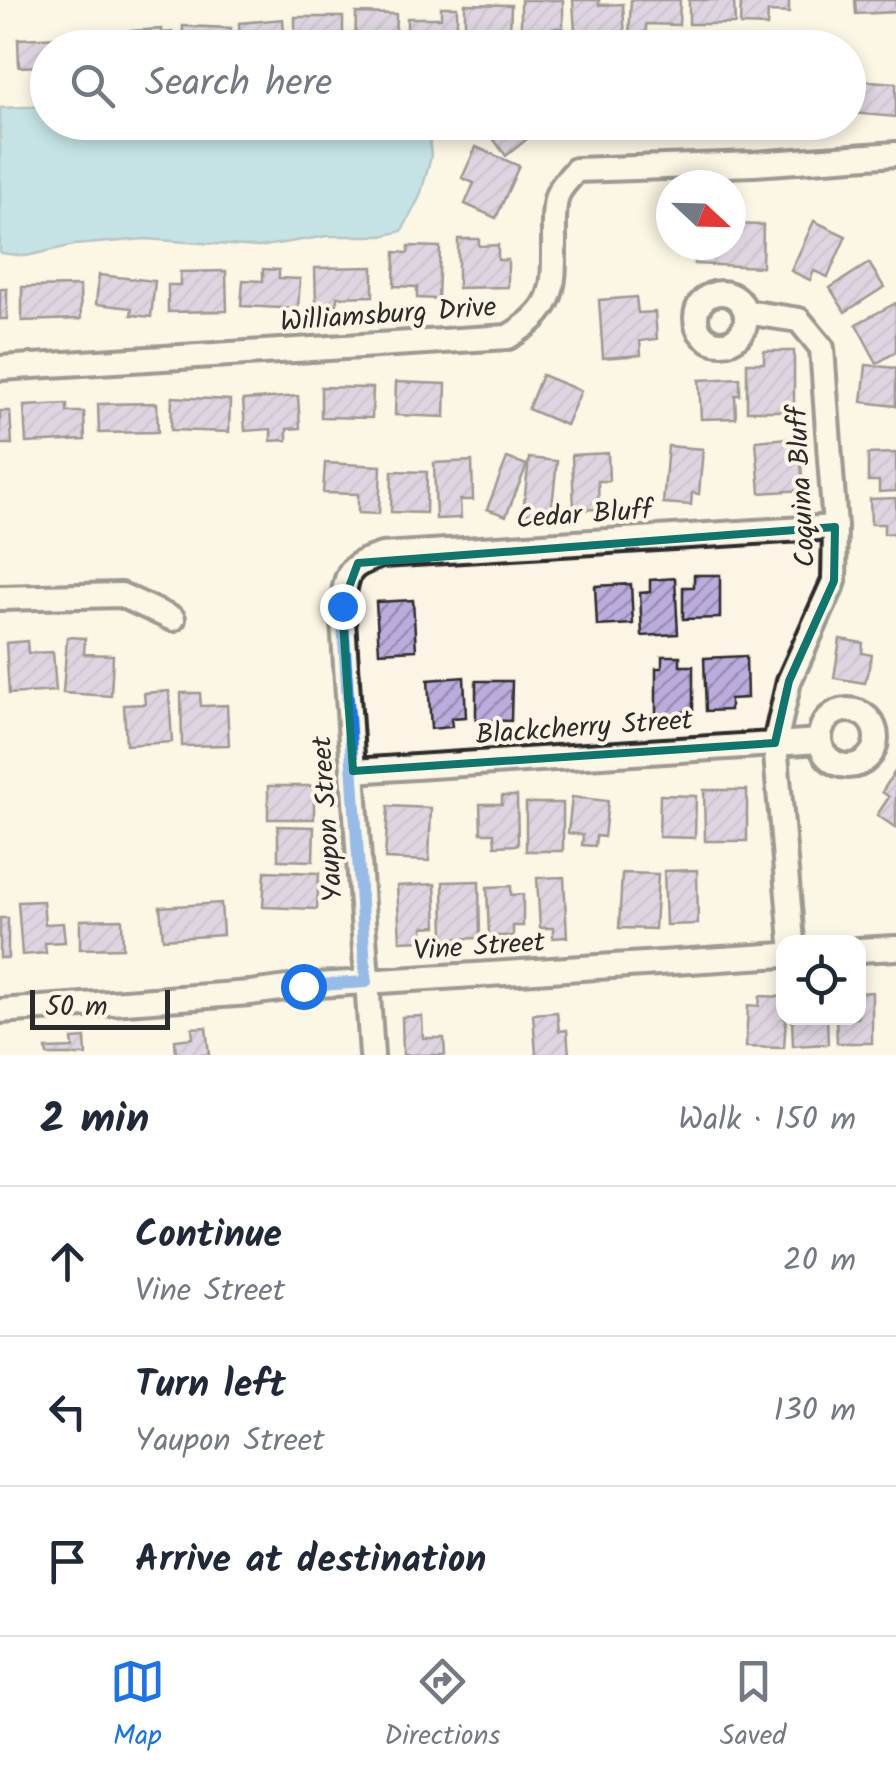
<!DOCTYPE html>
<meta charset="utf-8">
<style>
:root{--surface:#fff;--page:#f6f6f7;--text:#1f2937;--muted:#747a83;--line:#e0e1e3;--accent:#1a73e8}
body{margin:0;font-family:Kalam,sans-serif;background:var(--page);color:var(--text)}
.controls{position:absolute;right:30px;bottom:30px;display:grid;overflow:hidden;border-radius:20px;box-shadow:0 5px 15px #0003}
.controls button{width:90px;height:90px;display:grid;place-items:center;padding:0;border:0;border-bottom:2px solid var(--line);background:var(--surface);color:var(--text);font:50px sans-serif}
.compass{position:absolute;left:656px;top:170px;width:90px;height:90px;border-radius:50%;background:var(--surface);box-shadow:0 5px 15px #0003;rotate:112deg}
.scale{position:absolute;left:30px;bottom:25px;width:140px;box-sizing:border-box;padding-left:10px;border:5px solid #2b2b2b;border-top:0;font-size:28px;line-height:35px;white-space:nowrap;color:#2b2b2b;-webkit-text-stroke:8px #fcf5e5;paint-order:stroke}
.stop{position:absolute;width:30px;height:30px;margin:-22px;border:8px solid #1a73e8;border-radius:50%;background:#fff}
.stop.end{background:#1a73e8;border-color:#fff;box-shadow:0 2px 10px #0008}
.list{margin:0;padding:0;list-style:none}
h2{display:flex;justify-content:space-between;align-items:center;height:130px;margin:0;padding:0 40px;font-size:42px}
h2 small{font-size:32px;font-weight:400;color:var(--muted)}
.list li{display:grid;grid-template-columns:65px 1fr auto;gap:30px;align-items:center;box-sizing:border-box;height:150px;padding:0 40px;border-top:2px solid var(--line)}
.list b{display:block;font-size:38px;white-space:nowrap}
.list p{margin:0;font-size:32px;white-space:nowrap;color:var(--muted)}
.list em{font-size:32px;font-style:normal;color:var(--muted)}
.icon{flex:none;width:55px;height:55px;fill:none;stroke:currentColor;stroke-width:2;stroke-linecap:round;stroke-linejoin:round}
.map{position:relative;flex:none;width:896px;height:1055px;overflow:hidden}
.search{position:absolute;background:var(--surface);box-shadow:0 5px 15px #0003;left:30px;right:30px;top:30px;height:110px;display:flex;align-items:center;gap:25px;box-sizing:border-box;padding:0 35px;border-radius:55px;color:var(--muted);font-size:38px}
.sheet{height:580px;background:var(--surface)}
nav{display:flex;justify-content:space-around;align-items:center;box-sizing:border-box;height:140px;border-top:2px solid var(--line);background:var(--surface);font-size:28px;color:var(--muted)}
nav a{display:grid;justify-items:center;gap:5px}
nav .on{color:var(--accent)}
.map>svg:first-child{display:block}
.water{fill:#84cce5;stroke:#608c9b;stroke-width:2.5}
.building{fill:url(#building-hatch);stroke:#2b2b2b;stroke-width:2.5}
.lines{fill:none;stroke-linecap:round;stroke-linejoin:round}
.minor-casing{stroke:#2b2b2b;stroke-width:30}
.minor{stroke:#fcf5e5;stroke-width:22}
.route{stroke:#1a73e8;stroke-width:12}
.marked{fill:none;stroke:#0f766e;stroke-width:8;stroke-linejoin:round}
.labels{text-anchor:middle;stroke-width:8;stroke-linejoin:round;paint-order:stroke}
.street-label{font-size:28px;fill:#2b2b2b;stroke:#fcf5e5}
</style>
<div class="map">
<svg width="896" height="1055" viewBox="0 0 896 1055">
<defs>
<pattern id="building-hatch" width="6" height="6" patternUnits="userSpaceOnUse" patternTransform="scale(2.5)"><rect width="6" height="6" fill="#bbacdd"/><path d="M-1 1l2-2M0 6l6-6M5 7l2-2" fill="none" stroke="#988cb3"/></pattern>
</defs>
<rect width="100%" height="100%" fill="#fcf5e5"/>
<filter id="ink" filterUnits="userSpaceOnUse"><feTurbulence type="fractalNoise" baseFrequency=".01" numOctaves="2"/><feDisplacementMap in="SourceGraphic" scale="20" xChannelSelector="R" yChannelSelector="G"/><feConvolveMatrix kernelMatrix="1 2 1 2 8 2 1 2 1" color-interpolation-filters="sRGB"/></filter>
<g filter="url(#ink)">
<!-- water -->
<path class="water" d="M47,106L48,122L428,123L431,157L420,196L402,231L382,236H327L258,247L145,239L74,245L26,256L0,253V108Z"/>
<!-- building -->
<g class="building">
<path d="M521,0H563V28H552V38H521Z"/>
<path d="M573,0H599V5L623,4L625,40L588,41V32L575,33Z"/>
<path d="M631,0H680L679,25L646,24V37L629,36Z"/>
<path d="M689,0H734L735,24H689Z"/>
<path d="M741,0H789V13L768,12L767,26L740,25Z"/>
<path d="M855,0H896V12L856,14Z"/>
<path d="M465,4L511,5L510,36H465Z"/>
<path d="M441,7H457V43H444V48L407,45V18H441Z"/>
<path d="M356,13L396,14L395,48H355Z"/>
<rect x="295" y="17" width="48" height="31"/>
<path d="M283,19L285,48H240L239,23Z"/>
<path d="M183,26L231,28L230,48H182Z"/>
<path d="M162,29V33L172,32L173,48H131L130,31Z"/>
<path d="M115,34L116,48H74V36Z"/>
<path d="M62,37V48H48V76L41,77V66L19,67L18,39Z"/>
<path d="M855,80L896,83V117L851,113Z"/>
<path d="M494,122H548L506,156L486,129Z"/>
<path d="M476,147L519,166L496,218L465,204L474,183L462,178Z"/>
<path d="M814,221L846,236L828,277L814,271L810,280L791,271Z"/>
<path d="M731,224L763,225L762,267L694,264L695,245H731Z"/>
<path d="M458,239H479V246L498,245V260H508V287L458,288Z"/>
<path d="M409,246L440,247L438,299L417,298V287L394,286L395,252L408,253Z"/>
<path d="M869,263L884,287L845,312L830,288Z"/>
<path d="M373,267V296L337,297V305H316L315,268Z"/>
<path d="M263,269L279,270V278L300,279L298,309L241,306L243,280L263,281Z"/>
<path d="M226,271L227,311L168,312V285H180V272Z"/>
<path d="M99,275L155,281L151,317L131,315L132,308L96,304Z"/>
<path d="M80,286L81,319L22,321V287Z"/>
<rect x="0" y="289" width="7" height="30"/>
<path d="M636,297L638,313L655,312L657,339L640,341L641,355L603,358L599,300Z"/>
<path d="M896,303V352L877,363L856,324Z"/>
<path d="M764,351H794V411H747V363H764Z"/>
<path d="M866,365L896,368V406L862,402Z"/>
<path d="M542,375L581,391L566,425L528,409Z"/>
<path d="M740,378V395H735L736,418L701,419L699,380Z"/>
<path d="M396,382L446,384L445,417L395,415Z"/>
<path d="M321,387L373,388L372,418L321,417Z"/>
<path d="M298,396L300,428L287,429V440L271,441V429L245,431L243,400Z"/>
<path d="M172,397L230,400L229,432L171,430Z"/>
<path d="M157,403L158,432L99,433L98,404Z"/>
<path d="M67,404V412H84L85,440L26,443L24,406Z"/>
<path d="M0,411H10L12,444H0Z"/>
<path d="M799,437L803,490L760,493L756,441Z"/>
<path d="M668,446L703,449L699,494L692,493L691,505L663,503Z"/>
<path d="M608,453L609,481H598L599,509L574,510L572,455Z"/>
<path d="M896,453V491L879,492V481H868V454Z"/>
<path d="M507,458L527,465L506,516L487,509Z"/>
<path d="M529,458L557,461L551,516L523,513Z"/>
<path d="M472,461L473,500H460L461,518L436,519L434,463Z"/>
<path d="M325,463L381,466L379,514L358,513V494L323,493Z"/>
<path d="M392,471L427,472L426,513L391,512Z"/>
<path d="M896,498V533L884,534V524H871L870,499Z"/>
<path d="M694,575H720V618L683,619V587H694Z"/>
<path d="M675,578L678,634L642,636L640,593L650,592V580Z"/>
<path d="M631,584L633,624L597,626L595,586Z"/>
<path d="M413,600L416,650L379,652L376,602Z"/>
<path d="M67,637L85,638L84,654L113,655L111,696L63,693Z"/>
<path d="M840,639L863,643L862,653L872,655L865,683L834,678Z"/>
<path d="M27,641L28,653L53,652L56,691L9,694L6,643Z"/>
<path d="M662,656H680V666H693V712H682V720H656V668H662Z"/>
<path d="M746,656L747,698L730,699V710L706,711L704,658Z"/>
<path d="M464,677L466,717L451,718L452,727L431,729L428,680Z"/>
<path d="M476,681H512L511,721L476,720Z"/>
<path d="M169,691L172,742L126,745L124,705L145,704L144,693Z"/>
<path d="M181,693H200L201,706L227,705L229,745L182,746Z"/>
<path d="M894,773L896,775V828L877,815L889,797L882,792Z"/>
<rect x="268" y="786" width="46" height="33"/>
<path d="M704,790H747V841H705Z"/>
<path d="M660,795L696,796L695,838L659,837Z"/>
<path d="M502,796H517L518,845L495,846L494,833H481L480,804H502Z"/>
<path d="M572,797L608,801L604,837L596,836L595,846L582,845L583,835L568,833Z"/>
<rect x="526" y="803" width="37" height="48"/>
<path d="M388,806L431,808L429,861L385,859Z"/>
<path d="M278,826L314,827L313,861L278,860Z"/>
<path d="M697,870L698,924L666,925L664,871Z"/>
<path d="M265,871L319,873L317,909L263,907Z"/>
<path d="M622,873L658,874L655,929L619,928Z"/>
<path d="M564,877L567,937L553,938V928H540L537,878Z"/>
<path d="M479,881L480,938L444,939L443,882Z"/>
<path d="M435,884L437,926L423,927L424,940L400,941L397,886Z"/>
<path d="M511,886V895L523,894V926H513V936H489L487,887Z"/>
<path d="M43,901L45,924L63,923L65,942L45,943L46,953L22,955L18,902Z"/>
<path d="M221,903L223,935L163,939L160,907Z"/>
<rect x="0" y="918" width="8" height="40"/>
<path d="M122,919L123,948L80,949V920Z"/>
<path d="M872,992V1043H837L836,1018H858V993Z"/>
<path d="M760,996L784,997V1018H786L784,1048L746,1047L748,1005L759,1006Z"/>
<path d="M557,1012L559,1031L567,1030L569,1055H536L533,1014Z"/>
<path d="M422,1016L423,1038H444L445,1055H403L402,1017Z"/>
<path d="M792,1018H827L828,1044L793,1046Z"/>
<path d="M206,1027L209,1055H176L175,1040L193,1038L192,1028Z"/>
<path d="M85,1038L86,1055H47L46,1049L73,1048L72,1039Z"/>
</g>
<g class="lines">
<defs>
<g id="minor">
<circle cx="721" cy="318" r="25"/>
<path d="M746,312L799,320L822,348L835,527L834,581L789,681L775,743L792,942"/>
<path d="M0,368L508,337C557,308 554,288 554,236C554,223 553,208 557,196C560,186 570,178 576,170L754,164L896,154"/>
<path d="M0,598L121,595L173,619"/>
<circle cx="848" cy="738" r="28"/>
<path d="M353,771L820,741"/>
<path d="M858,950L896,948"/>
<path d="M0,1011L250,993L303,986L784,955"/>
<path d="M372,1055L342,606C347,570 348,566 382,555L835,527"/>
</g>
</defs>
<!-- minor casing -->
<use href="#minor" class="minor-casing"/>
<!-- minor -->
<use href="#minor" class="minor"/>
</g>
</g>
<g class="lines" filter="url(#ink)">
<!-- route -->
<path class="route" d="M303,986L366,982L342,606"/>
</g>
<!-- marked area -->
<path d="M0 0H896V1055H0ZM835,527L834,581L789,681L775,743L353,771L342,606L358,563Z" fill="#fcf5e5" fill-opacity=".55" fill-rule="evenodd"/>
<path class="marked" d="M835,527L834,581L789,681L775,743L353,771L342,606L358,563Z"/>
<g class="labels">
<!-- street labels -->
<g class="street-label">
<text transform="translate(388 313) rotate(-4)" y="10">Williamsburg Drive</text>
<text transform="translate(800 487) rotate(-93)" y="10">Coquina Bluff</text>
<text transform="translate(584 513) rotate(-4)" y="10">Cedar Bluff</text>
<text transform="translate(584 726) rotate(-4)" y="10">Blackcherry Street</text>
<text transform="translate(326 819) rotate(-94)" y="10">Yaupon Street</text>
<text transform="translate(479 945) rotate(-4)" y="10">Vine Street</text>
</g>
</g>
</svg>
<div class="controls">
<button><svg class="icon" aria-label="locate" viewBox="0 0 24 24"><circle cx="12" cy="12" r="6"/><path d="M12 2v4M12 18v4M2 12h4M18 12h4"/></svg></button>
</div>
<svg class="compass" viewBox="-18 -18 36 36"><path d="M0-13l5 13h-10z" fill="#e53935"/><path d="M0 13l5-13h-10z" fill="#747a83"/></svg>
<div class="scale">50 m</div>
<div class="stop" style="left:303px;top:986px"></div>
<div class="stop end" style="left:342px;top:606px"></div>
<div class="search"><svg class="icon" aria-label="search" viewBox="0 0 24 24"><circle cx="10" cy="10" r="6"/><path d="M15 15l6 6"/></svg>Search here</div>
</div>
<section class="sheet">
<h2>2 min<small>Walk · 150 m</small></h2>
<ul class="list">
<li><svg class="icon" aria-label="ahead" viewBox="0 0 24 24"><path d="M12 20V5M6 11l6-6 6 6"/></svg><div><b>Continue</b><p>Vine Street</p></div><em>20 m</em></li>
<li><svg class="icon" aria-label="left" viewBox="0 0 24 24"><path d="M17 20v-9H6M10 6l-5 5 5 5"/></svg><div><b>Turn left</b><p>Yaupon Street</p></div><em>130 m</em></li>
<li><svg class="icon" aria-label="arrive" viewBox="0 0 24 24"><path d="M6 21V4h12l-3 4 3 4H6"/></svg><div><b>Arrive at destination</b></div></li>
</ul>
</section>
<nav>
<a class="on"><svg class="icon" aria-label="map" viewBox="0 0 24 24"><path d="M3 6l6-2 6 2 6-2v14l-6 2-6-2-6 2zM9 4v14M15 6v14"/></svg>Map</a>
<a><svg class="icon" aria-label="directions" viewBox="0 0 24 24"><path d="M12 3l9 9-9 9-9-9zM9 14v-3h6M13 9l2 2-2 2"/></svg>Directions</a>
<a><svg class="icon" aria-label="saved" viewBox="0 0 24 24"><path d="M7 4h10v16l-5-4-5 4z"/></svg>Saved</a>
</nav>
